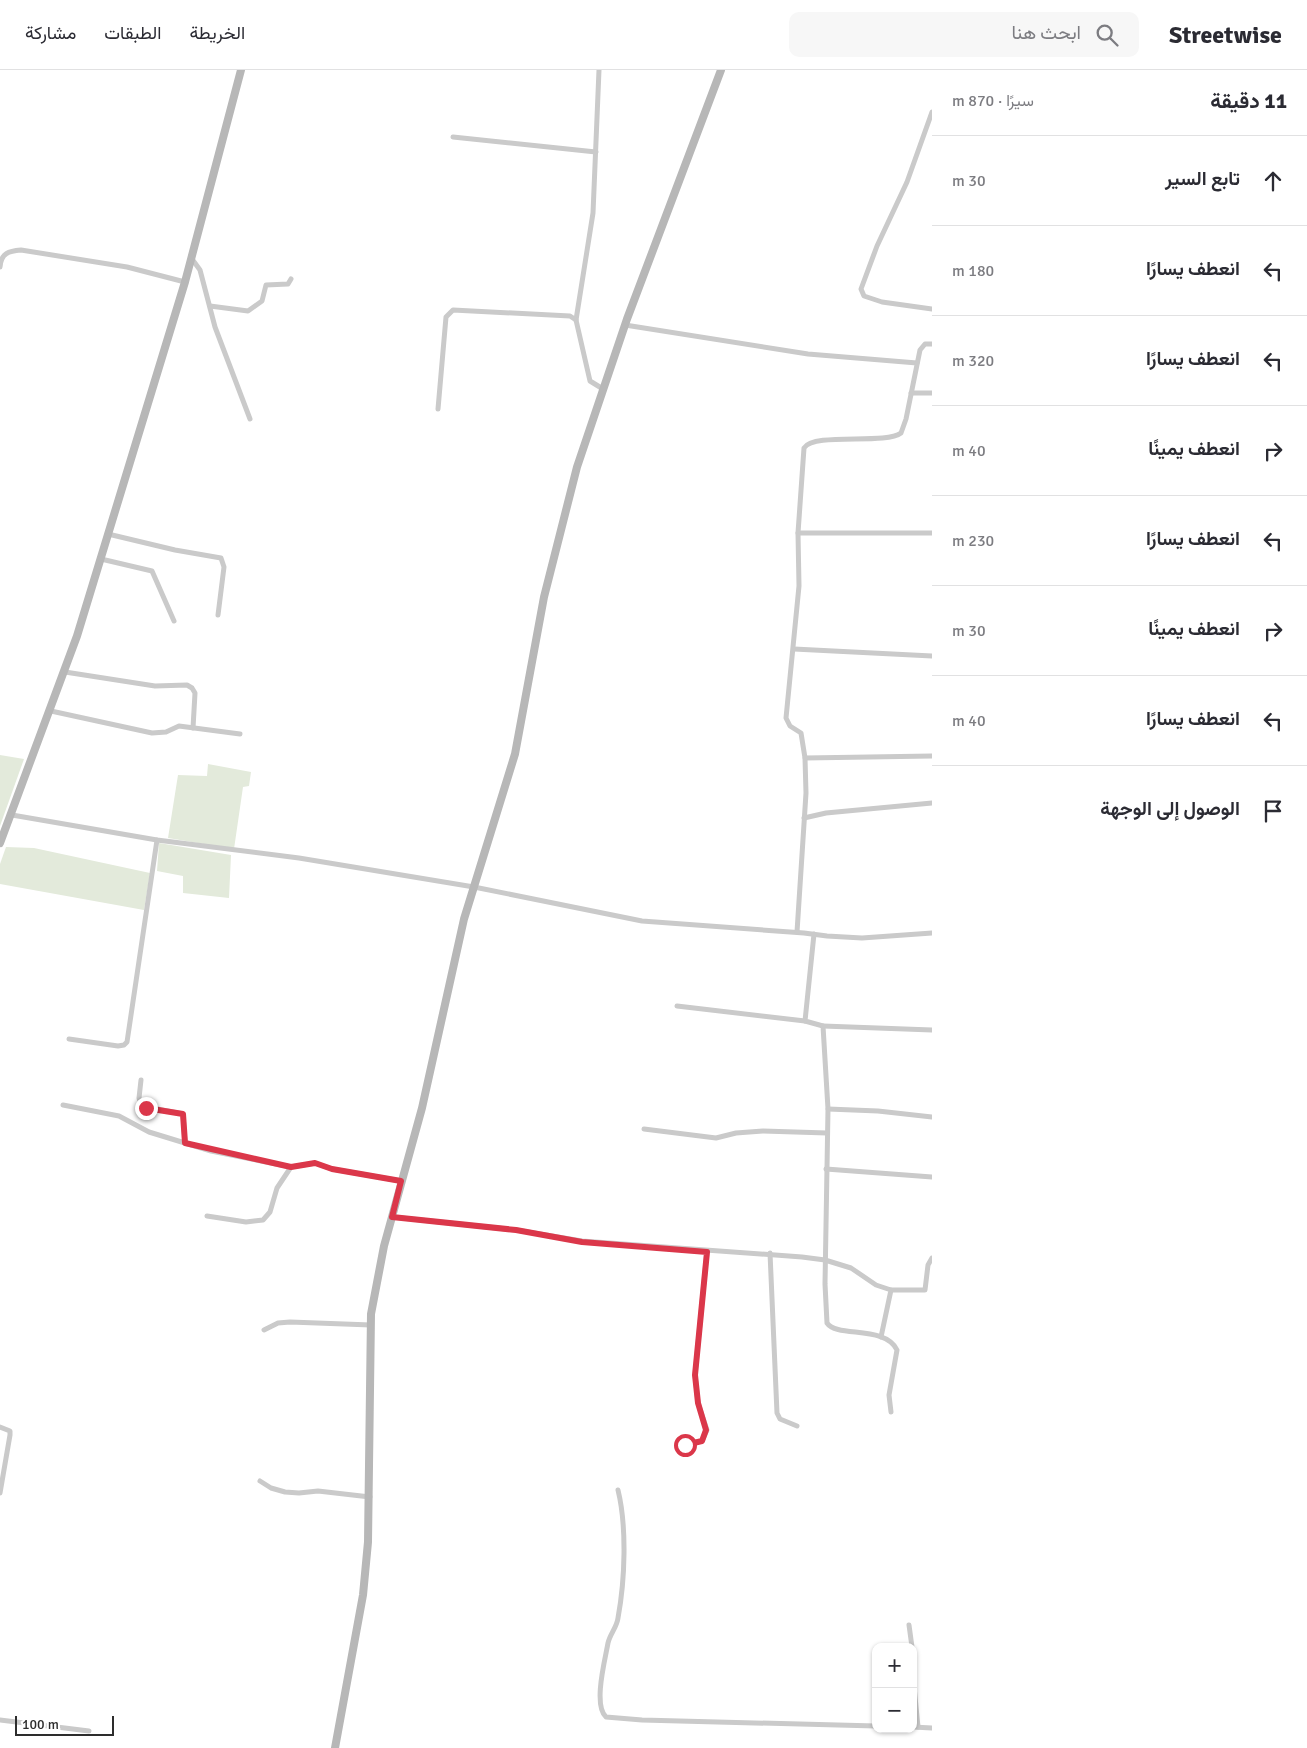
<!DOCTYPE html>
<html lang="ar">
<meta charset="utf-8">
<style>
:root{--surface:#fff;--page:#f7f7f7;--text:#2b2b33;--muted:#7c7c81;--line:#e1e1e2}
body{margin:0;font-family:Signika,Vazirmatn,sans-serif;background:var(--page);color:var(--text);direction:rtl}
.controls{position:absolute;right:15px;bottom:15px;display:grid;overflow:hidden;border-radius:10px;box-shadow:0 1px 4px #0004}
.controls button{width:45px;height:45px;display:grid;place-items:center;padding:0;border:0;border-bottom:1px solid var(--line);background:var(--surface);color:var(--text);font:25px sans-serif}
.scale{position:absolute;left:15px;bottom:12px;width:99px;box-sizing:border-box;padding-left:5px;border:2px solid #2d2d2d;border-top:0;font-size:14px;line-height:18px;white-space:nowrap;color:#2d2d2d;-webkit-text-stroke:4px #fff;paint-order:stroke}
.stop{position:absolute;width:15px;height:15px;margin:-11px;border:4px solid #db374a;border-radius:50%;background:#fff}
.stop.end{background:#db374a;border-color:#fff;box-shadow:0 1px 5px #0008}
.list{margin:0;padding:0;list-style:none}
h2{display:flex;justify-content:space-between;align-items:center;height:65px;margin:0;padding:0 20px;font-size:21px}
h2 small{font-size:16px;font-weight:400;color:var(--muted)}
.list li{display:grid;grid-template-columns:32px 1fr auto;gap:15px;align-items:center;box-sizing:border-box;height:90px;padding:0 20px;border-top:1px solid var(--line)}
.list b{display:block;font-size:19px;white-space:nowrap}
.list em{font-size:16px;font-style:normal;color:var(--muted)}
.icon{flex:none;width:28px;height:28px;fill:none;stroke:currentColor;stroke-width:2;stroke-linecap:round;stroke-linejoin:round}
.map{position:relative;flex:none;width:932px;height:1678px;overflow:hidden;direction:ltr}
header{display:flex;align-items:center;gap:30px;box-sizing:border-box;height:70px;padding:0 25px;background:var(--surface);border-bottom:1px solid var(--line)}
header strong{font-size:24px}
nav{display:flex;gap:28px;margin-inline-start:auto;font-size:18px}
.search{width:350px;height:45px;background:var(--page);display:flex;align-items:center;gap:12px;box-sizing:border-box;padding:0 18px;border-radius:10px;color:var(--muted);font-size:19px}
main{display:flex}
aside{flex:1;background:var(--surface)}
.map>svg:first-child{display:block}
.green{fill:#e3eadb}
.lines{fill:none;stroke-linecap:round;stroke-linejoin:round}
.street{stroke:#cacaca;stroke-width:5}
.secondary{stroke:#b7b7b7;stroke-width:8}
.route{stroke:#db374a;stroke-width:6}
</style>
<header>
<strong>Streetwise</strong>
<div class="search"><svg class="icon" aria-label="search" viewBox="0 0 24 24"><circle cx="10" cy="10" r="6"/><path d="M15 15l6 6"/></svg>ابحث هنا</div>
<nav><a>الخريطة</a><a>الطبقات</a><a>مشاركة</a></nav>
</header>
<main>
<aside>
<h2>11 دقيقة<small>سيرًا · 870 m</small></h2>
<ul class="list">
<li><svg class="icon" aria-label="ahead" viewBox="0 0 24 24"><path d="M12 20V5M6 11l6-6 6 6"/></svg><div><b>تابع السير</b></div><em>30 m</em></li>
<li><svg class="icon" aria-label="left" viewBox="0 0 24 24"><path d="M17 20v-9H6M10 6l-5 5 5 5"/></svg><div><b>انعطف يسارًا</b></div><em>180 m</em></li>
<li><svg class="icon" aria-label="left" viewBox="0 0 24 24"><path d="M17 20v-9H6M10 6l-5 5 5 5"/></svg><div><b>انعطف يسارًا</b></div><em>320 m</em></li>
<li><svg class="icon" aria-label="right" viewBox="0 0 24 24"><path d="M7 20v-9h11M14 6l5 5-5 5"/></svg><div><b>انعطف يمينًا</b></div><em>40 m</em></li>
<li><svg class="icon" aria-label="left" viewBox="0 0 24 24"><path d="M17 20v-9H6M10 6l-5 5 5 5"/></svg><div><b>انعطف يسارًا</b></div><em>230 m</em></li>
<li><svg class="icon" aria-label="right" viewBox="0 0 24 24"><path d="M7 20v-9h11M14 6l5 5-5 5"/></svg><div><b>انعطف يمينًا</b></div><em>30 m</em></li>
<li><svg class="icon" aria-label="left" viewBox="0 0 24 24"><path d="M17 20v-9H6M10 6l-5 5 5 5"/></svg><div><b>انعطف يسارًا</b></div><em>40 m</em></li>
<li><svg class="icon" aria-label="arrive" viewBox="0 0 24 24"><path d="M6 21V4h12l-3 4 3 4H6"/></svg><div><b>الوصول إلى الوجهة</b></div></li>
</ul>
</aside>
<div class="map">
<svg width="932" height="1678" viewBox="0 0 932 1678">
<rect width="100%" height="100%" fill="#fff"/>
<!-- green -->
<g class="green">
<path d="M0,685L24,689L0,756Z"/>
<path d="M208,694L251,702L249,716L243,717L234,779L168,768L178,705L207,706Z"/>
<path d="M159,773L231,785L229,828L183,823V806L157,801Z"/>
<path d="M6,777L34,778L150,803L144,840L0,814V794Z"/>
</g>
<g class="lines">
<!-- street -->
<g class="street">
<path d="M599,0L593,143L576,250L590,311L603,319"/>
<path d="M932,42L907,112L877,176L861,219L864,226L882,232L932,239"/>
<path d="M453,67L596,82"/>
<path d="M192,189L200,200L215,257L250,349"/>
<path d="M0,197C1,183 9,181 21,180L127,197L185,212"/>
<path d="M210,236L248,241L262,231L266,215L288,214L291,209"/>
<path d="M625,255L808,284L917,293"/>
<path d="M911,323H932"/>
<path d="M438,339L446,247L453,240L570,246L576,250"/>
<path d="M798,463H932"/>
<path d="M108,464L175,480L221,488L224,497L218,545"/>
<path d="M101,489L152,501L174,551"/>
<path d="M794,579L932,586"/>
<path d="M65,602L155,616L187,615L192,618L195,623L193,658"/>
<path d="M51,641L152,663L166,662L179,656L240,664"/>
<path d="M805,688L932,686"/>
<path d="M12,745L157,770L299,788L474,817L642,851L804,863L827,866L862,868L932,863"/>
<path d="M804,748L826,743L932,733"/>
<path d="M797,862L806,723L805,688L801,663L790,656L786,648L799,516L798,463L804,378C814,362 885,375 901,363L906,349L920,280L925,274H932"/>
<path d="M814,864L805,951L823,956L828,1039L825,1214L827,1253C837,1268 885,1255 897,1280L889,1325L891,1342"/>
<path d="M677,936L805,951"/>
<path d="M823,956L932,960"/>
<path d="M69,969L118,976L124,975L127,972L157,770"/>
<path d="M141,1010L139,1028L142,1036L183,1044L185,1073"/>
<path d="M63,1035L119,1046L149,1062L211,1081L291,1097L315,1093L332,1099L401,1111"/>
<path d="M828,1039L878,1041L932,1047"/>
<path d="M644,1059L716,1068L736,1063L763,1061L827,1063"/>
<path d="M826,1099L932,1107"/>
<path d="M207,1146L246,1152L263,1150L270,1142L277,1118L291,1097"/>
<path d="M392,1147L516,1160L582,1171L802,1187L825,1190L851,1198L876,1215L891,1220L881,1267"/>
<path d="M770,1183L777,1343L780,1349L797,1356"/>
<path d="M891,1220H925L928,1195L932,1188"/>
<path d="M264,1260L278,1253L290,1252L371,1255"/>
<path d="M0,1357L10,1361V1365L0,1423"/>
<path d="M685,1375L702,1371L707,1360L698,1333L695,1305L707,1181"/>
<path d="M260,1411L271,1418L285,1422L299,1423L318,1421L370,1427"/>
<path d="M618,1420C627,1457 625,1510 618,1548C617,1557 610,1564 608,1573C605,1590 593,1635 606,1647L642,1650L876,1656"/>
<path d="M909,1555L912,1577"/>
<path d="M913,1606L918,1657"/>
<path d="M0,1650L89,1661"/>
<path d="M913,1657L932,1658"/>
</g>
<!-- secondary -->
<g class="secondary">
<path d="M0,773L77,566L185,212L241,0"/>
<path d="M335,1678L363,1525L368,1472L371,1244L384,1176L422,1038L464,849L515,684L544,527L577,397L627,249L721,0"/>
</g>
</g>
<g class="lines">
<!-- route -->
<path class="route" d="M146,1038L183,1044L185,1073L291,1097L315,1093L332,1099L401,1111L392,1147L516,1160L582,1172L707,1182L695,1305L698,1333L706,1360L702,1371L685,1375"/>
</g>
</svg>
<div class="controls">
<button>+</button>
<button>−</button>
</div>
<div class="scale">100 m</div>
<div class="stop" style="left:685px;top:1375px"></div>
<div class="stop end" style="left:146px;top:1038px"></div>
</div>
</main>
